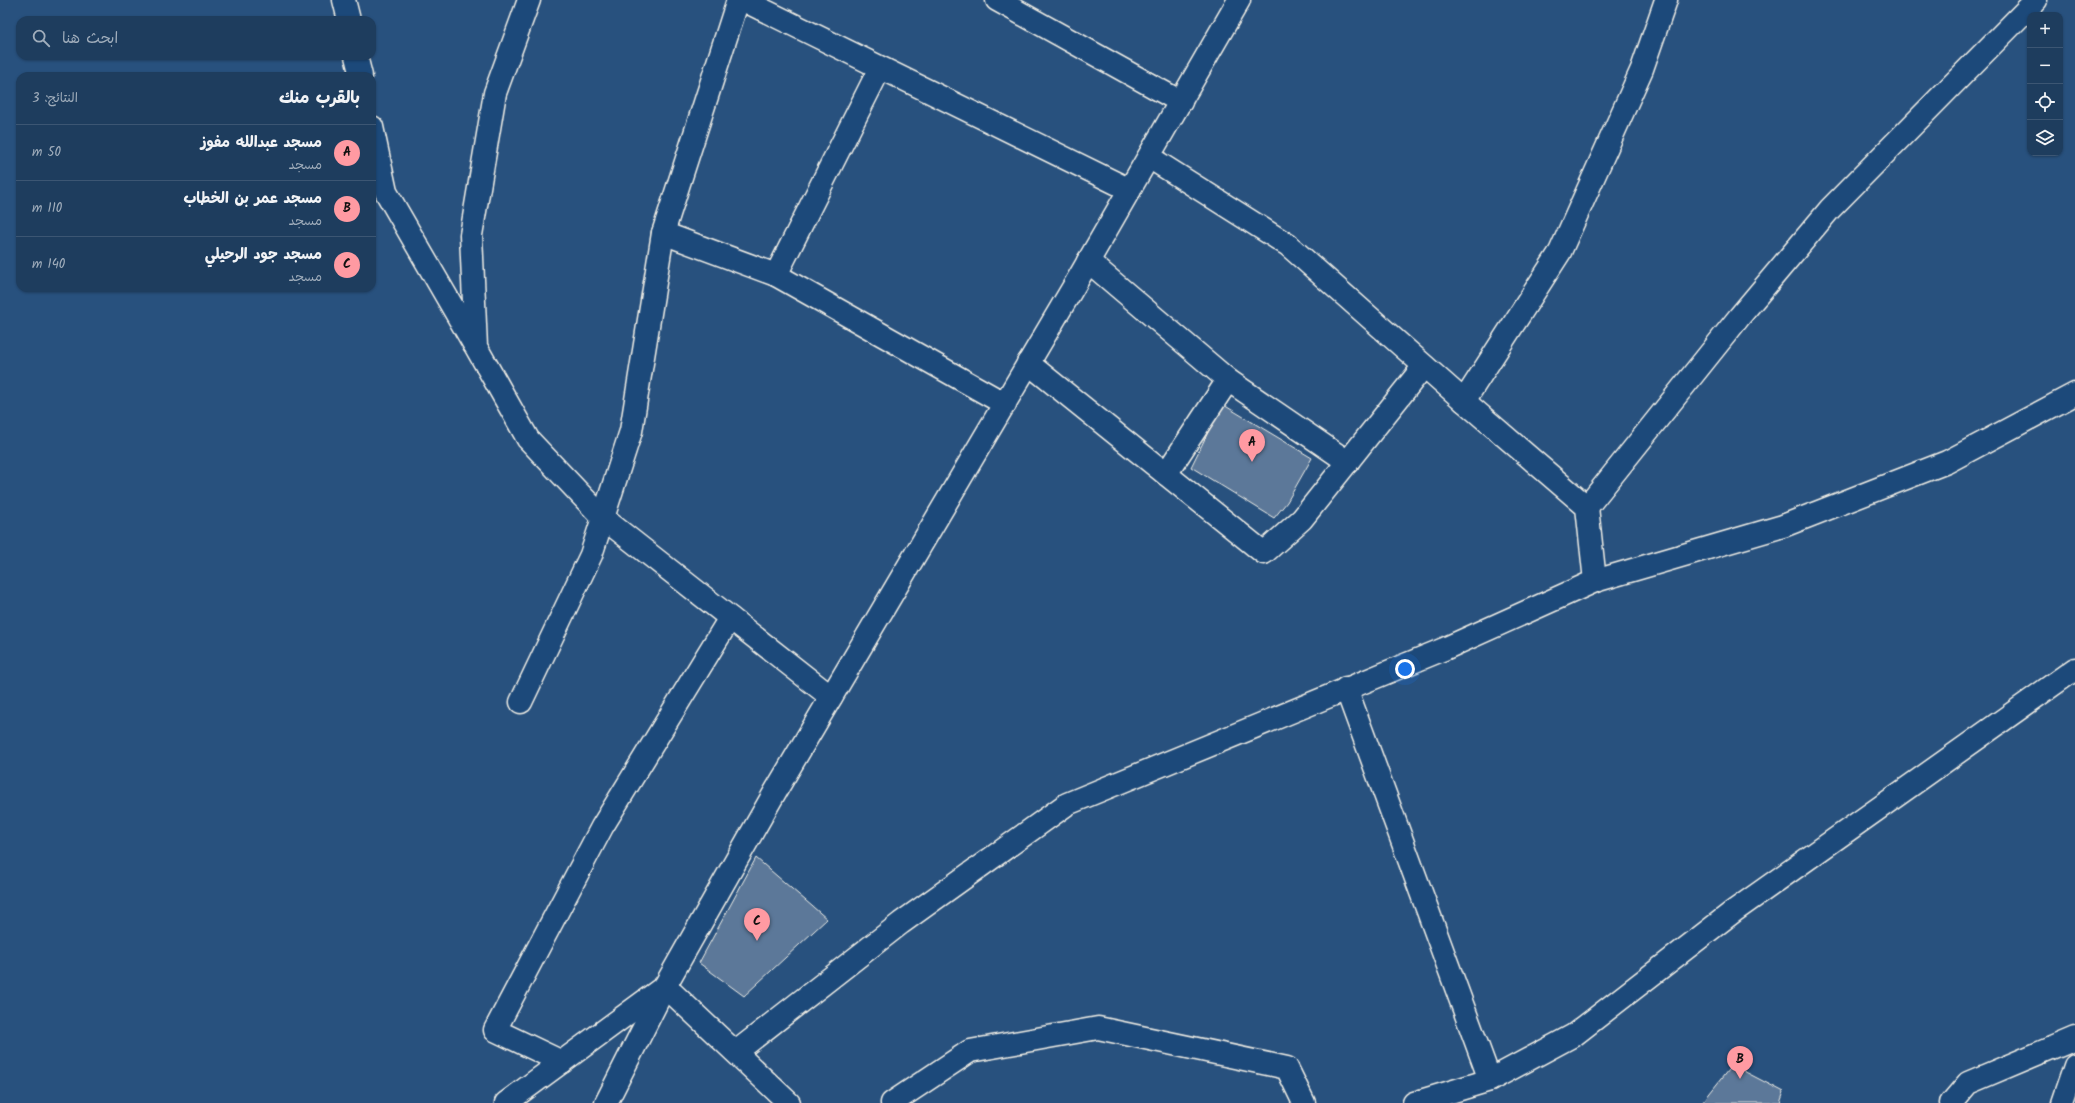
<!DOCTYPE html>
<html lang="ar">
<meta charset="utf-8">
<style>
:root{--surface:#1e3d5e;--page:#2b4867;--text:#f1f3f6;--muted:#a1aebc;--line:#3c5673;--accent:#ff9aa2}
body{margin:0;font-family:Kalam,"Playpen Sans Arabic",sans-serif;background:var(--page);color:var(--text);direction:rtl}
.controls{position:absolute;right:12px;top:12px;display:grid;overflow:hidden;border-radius:8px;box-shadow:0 1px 3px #0004}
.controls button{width:36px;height:36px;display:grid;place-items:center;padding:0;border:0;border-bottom:1px solid var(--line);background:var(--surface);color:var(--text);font:20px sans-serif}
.you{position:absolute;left:1405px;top:669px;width:14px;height:14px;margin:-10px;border:3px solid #fff;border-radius:50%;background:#1a73e8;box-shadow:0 0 0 6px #1a73e833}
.badge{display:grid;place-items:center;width:26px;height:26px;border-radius:50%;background:var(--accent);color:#111;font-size:13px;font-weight:700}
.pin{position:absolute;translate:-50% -33px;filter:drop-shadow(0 1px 2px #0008)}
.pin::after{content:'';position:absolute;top:21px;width:14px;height:12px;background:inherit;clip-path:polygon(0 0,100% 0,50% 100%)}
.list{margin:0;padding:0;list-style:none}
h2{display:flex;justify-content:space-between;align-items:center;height:52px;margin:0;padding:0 16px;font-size:17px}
h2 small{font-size:13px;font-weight:400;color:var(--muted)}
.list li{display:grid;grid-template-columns:26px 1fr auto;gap:12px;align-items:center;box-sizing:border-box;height:56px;padding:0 16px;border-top:1px solid var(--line)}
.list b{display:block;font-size:15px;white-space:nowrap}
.list p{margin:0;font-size:13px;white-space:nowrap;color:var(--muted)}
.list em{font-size:13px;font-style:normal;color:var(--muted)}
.icon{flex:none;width:22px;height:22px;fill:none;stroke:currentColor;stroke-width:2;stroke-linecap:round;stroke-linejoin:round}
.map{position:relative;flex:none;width:2075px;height:1103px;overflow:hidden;direction:ltr}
.search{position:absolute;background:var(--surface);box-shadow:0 1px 3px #0004;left:16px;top:16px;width:360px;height:44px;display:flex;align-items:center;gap:10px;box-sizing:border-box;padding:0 14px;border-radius:12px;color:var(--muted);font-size:15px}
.panel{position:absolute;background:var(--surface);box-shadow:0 1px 3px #0004;left:16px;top:72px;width:360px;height:220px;border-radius:12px;direction:rtl}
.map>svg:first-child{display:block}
.building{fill:#5b7899;stroke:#f4f1e8}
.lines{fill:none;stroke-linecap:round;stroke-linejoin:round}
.minor-casing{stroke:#f4f1e8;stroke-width:25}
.minor{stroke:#1f4a7a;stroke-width:22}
</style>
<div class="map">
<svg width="2075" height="1103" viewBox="0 0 2075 1103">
<rect width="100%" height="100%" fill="#28517e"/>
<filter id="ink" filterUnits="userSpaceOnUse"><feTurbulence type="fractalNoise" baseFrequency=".025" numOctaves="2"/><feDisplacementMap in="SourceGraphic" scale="8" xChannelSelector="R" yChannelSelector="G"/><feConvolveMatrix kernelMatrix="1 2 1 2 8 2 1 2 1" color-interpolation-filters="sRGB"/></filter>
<g filter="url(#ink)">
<!-- building -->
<g class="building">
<path d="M1222,404L1312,458L1287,502L1274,518L1191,467Z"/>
<path d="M756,858L827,919L744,996L699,963Z"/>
<path d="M1732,1065L1784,1092L1780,1103H1702Z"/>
</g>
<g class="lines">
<defs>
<g id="minor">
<path d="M344,0L349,20"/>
<path d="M529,0L495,93L471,235L476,347L528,439L603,518L831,697"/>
<path d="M743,0L1130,190"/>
<path d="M997,0L1181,102"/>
<path d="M356,56L361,76"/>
<path d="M372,127L386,192L474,344"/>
<path d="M1149,157L1288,245L1464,401L1587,507L1595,581"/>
<path d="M663,233L776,275L1005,404"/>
<path d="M1088,261L1228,380L1348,462"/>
<path d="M776,275L880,68"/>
<path d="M1028,363L1264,553L1302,519L1424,366"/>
<path d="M1464,401L1560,252L1642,69L1666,0"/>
<path d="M1166,474L1228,380"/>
<path d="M1587,507L1740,316L1830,209L2036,0"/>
<path d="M1346,688L1490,1080"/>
<path d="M521,702L591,555L631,431L663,233L738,0"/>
<path d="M665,986L789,1103"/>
<path d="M736,1052L901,923L1067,804L1444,649L1595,581L1783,526L1947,462L2075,394"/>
<path d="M562,1062L495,1030L602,827L730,618"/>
<path d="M506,1103L661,989"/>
<path d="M606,1103L665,986L775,792L1074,286L1239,0"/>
<path d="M892,1103L970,1051L1098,1028L1287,1068L1304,1103"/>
<path d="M1414,1103L1490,1080L1574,1035L1734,911L2075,669"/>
<path d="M1951,1103L1968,1083L2075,1038"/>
<path d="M2062,1103L2075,1065"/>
</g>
</defs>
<!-- minor casing -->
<use href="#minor" class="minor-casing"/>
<!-- minor -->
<use href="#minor" class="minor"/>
</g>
</g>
</svg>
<div class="controls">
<button>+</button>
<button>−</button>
<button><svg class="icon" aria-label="locate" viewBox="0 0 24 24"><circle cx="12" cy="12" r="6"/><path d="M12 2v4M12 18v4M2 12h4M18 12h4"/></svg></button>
<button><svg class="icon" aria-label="layers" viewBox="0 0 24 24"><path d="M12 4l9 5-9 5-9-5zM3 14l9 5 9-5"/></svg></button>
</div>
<div class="you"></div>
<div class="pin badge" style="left:1252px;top:462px">A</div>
<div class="pin badge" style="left:1740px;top:1079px">B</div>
<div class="pin badge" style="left:757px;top:941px">C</div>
<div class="search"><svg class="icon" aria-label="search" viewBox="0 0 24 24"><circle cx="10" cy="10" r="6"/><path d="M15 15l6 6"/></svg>ابحث هنا</div>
<section class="panel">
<h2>بالقرب منك<small>النتائج: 3</small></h2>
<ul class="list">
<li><span class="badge">A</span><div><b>مسجد عبدالله مفوز</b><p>مسجد</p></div><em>50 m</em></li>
<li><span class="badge">B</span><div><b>مسجد عمر بن الخطاب</b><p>مسجد</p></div><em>110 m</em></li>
<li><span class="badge">C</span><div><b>مسجد جود الرحيلي</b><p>مسجد</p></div><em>140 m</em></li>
</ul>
</section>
</div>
